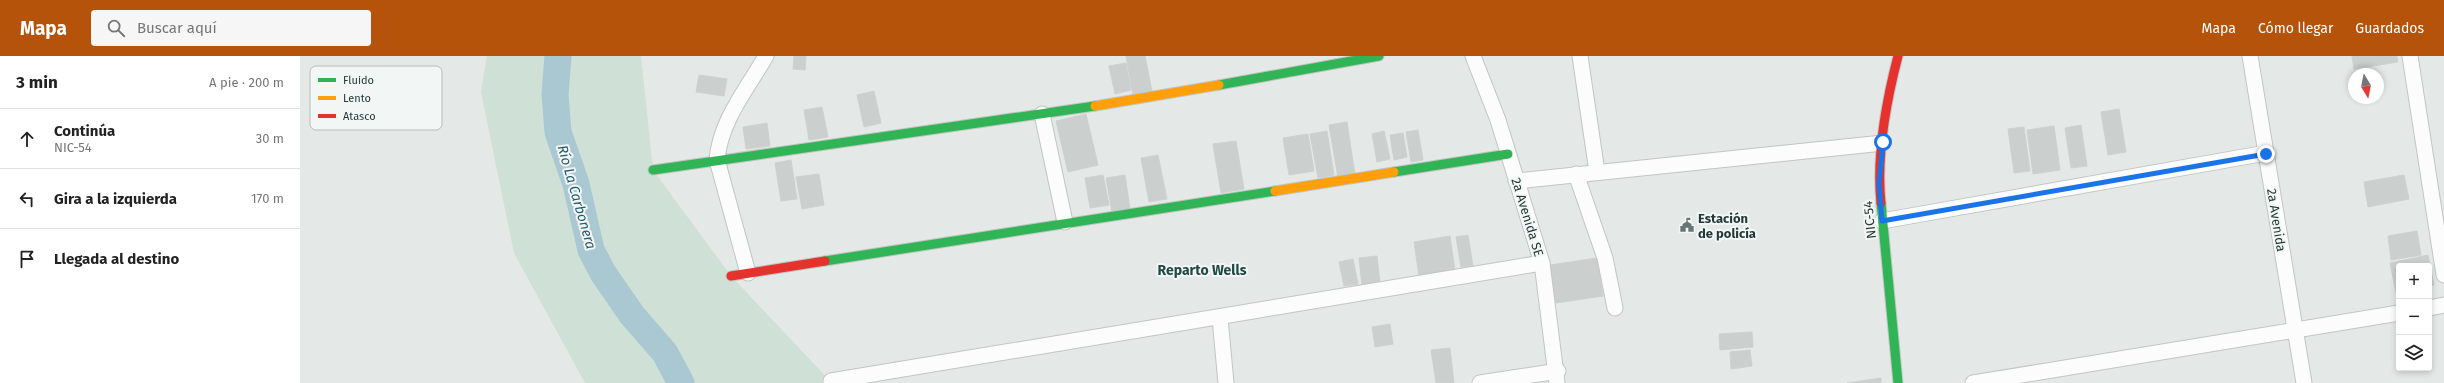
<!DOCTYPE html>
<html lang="es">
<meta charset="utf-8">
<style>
:root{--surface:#fff;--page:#f6f6f6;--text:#222;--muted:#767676;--line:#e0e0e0;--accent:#b45309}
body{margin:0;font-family:"Fira Sans",sans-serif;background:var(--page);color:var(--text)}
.controls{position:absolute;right:12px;bottom:12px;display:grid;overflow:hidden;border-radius:4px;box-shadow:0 2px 6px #0003}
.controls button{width:36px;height:36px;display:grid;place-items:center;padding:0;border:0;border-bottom:1px solid var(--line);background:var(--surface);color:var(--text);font:20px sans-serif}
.compass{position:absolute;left:2048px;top:12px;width:36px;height:36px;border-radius:50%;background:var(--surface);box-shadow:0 2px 6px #0003;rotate:170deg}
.stop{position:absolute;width:12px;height:12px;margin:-9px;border:3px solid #1a73e8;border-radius:50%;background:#fff}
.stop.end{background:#1a73e8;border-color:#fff;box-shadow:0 1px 4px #0008}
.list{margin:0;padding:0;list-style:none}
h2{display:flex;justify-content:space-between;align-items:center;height:52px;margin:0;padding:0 16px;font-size:17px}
h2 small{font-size:13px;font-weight:400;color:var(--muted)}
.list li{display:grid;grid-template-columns:26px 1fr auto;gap:12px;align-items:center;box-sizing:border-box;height:60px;padding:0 16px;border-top:1px solid var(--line)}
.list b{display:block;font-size:15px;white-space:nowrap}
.list p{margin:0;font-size:13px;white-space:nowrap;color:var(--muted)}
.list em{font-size:13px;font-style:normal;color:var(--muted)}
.icon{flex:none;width:22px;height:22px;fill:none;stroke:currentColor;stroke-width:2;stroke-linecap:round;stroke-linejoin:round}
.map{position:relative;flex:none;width:2144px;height:327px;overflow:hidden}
header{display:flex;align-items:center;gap:24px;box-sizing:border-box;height:56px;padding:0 20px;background:var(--accent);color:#fff}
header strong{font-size:19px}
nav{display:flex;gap:22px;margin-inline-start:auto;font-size:14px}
.search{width:280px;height:36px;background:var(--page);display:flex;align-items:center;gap:10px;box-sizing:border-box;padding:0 14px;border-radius:4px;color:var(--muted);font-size:15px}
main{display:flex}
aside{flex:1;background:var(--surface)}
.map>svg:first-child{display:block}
.green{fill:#cfe0d6}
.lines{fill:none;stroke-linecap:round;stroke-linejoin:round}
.river{stroke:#a9c8d2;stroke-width:27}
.building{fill:#cbcfce;stroke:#cdd1cf}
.street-casing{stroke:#c1c5c3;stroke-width:17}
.fast-casing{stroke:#c0c6c4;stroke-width:11}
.slow-casing{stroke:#c0c6c4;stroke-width:11}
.jam-casing{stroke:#c0c6c4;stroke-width:11}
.street{stroke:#fbfcfb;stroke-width:15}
.fast{stroke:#30b455;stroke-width:9}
.slow{stroke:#ff9f0a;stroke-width:9}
.jam{stroke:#e5322d;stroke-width:9}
.route{stroke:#1a73e8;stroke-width:5}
.labels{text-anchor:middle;stroke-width:4;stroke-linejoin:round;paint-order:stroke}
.street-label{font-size:13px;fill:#243936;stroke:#f2f7f5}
.poi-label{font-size:13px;font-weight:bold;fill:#243936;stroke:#f2f7f5;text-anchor:start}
.water-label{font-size:14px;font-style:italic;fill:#255a6e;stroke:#f2f7f5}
.neighbourhood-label{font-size:14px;font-weight:bold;fill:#224944;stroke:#f2f7f5}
.key{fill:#f2f7f5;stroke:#b4bebc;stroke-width:1}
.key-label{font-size:11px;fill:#243936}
</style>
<header>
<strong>Mapa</strong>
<div class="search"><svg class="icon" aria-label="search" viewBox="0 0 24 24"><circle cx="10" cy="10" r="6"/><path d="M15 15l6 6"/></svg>Buscar aquí</div>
<nav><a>Mapa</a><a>Cómo llegar</a><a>Guardados</a></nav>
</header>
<main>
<aside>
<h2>3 min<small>A pie · 200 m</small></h2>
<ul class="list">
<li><svg class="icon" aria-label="ahead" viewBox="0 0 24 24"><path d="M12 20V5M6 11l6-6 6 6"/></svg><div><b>Continúa</b><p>NIC-54</p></div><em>30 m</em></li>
<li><svg class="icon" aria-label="left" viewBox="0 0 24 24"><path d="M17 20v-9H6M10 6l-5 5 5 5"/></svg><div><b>Gira a la izquierda</b></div><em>170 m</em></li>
<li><svg class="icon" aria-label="arrive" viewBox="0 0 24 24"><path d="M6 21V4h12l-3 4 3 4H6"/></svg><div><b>Llegada al destino</b></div></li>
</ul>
</aside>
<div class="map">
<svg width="2144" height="327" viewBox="0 0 2144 327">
<rect width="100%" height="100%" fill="#e4e8e6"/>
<!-- green -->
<path class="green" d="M187,0H341L353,114L431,220L532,327H285L214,197L181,36Z"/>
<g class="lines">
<!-- river -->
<path class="river" d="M258,0L255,38L258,76L276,128L291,194L303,217L332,259L365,297L381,327"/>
</g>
<!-- building -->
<g class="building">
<path d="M494,0H506L505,14L493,13Z"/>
<path d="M826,0H845L852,35L833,39Z"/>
<path d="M2052,0H2097L2098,6L2054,13Z"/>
<path d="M826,7L831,34L815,38L809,10Z"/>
<path d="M399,19L427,23L424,40L396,36Z"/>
<path d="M574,35L581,67L564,71L557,39Z"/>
<path d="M522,51L528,81L509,84L504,54Z"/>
<path d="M1819,53L1826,96L1808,99L1801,56Z"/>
<path d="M786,58L798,109L768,116L756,65Z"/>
<path d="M1047,66L1055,119L1038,122L1029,69Z"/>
<path d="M467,67L470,90L446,93L443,71Z"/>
<path d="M1781,69L1787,110L1771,112L1765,72Z"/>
<path d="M1754,70L1760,114L1733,118L1727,74Z"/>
<path d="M1724,71L1730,115L1714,117L1708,73Z"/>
<path d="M1118,74L1123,104L1111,106L1106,76Z"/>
<path d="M1027,75L1034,119L1018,122L1010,78Z"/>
<path d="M1084,75L1090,103L1077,106L1072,78Z"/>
<path d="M1103,77L1107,101L1094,104L1090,79Z"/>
<path d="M1008,78L1014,115L989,119L983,82Z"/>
<path d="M936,85L944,133L921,137L913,88Z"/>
<path d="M858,99L867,143L849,146L841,102Z"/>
<path d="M491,104L497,143L481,145L475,107Z"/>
<path d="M519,118L524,149L502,153L496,121Z"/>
<path d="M803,119L809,149L790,152L785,122Z"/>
<path d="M825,119L830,153L812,156L806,122Z"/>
<path d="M2104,119L2109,143L2068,151L2064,126Z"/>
<path d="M2117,175L2121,199L2091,204L2088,180Z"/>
<path d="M1168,179L1173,210L1161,211L1156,181Z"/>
<path d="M1150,180L1155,215L1119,220L1114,186Z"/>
<path d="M2128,199L2134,229L2129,230V210H2099V236L2096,237L2090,207Z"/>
<path d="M1077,200L1080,227L1062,230L1059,202Z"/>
<path d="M1297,202L1303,240L1256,247L1250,209Z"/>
<path d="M1053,203L1058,228L1044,230L1039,206Z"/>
<path d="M1090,268L1093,288L1075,291L1072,271Z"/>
<path d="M1452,276L1453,291L1420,294L1419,278Z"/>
<path d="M1150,292L1154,327H1136L1131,294Z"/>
<path d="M1450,294L1452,310L1431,313L1430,296Z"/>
<path d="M1581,322V327H1547Z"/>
</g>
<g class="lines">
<defs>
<g id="street">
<path d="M1173,0L1198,64L1242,207L1257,327"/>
<path d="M1280,0L1297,116"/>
<path d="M1950,0L2004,327"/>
<path d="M2110,0L2144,219"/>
<path d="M742,58L765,166"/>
<path d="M1276,118L1305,202L1315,252"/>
<path d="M1216,125L1583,87"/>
<path d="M1582,165L1966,97"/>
<path d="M448,217L417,104C420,65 447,33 466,0"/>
<path d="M2129,252L2144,249"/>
<path d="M920,262L926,327"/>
<path d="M531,325L1242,207"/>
<path d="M1180,327L1258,315"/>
<path d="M1673,327L2099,257"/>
</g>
<g id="fast">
<path d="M919,29L1079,0"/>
<path d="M353,114L795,50"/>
<path d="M1094,116L1208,98"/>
<path d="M1581,147L1598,327"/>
<path d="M525,205L975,135"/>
</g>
<g id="slow">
<path d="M795,50L919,29"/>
<path d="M975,135L1094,116"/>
</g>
<g id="jam">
<path d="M1581,147C1576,99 1586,46 1598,0"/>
<path d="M431,220L525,205"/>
</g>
</defs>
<!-- street casing -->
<use href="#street" class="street-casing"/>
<!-- fast casing -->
<use href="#fast" class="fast-casing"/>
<!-- slow casing -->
<use href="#slow" class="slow-casing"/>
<!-- jam casing -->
<use href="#jam" class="jam-casing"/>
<!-- street -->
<use href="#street" class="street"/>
<!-- fast -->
<use href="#fast" class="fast"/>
<!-- slow -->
<use href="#slow" class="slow"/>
<!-- jam -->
<use href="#jam" class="jam"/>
</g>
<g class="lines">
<!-- route -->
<path class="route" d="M1583,86L1579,128L1582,165L1966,98"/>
</g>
<!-- icons -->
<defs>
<symbol id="civic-bare" viewBox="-9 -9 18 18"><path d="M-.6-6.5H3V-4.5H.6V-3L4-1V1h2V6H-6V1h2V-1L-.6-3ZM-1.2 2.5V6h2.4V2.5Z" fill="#677674" stroke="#f2f7f5" stroke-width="2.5" paint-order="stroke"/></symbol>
</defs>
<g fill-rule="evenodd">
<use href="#civic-bare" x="1377" y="159" width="20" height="20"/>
</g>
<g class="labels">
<!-- street labels -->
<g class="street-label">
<text transform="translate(1228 161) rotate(73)" y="5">2a Avenida SE</text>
<text transform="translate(1569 164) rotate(-96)" y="5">NIC-54</text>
<text transform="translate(1977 164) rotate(81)" y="5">2a Avenida</text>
</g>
<!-- poi labels -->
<g class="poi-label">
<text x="1398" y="167">Estación<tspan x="1398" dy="15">de policía</tspan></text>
</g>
<!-- water labels -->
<g class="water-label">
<text transform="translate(277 141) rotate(74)" y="5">Río La Carbonera</text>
</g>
<!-- neighbourhood labels -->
<g class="neighbourhood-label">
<text x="902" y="219">Reparto Wells</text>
</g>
</g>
<!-- legend -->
<rect x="10" y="10" width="132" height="64" rx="6" class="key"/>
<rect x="18" y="22" width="18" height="4" fill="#30b455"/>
<rect x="18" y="40" width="18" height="4" fill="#ff9f0a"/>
<rect x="18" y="58" width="18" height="4" fill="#e5322d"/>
<g class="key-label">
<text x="43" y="28">Fluido</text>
<text x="43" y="46">Lento</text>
<text x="43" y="64">Atasco</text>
</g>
</svg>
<div class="controls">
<button>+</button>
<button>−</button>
<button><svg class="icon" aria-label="layers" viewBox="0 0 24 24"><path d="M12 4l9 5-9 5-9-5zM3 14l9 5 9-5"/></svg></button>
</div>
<svg class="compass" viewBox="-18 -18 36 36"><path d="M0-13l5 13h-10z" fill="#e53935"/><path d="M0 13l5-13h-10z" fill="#767676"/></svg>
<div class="stop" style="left:1583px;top:86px"></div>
<div class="stop end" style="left:1966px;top:98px"></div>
</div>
</main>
